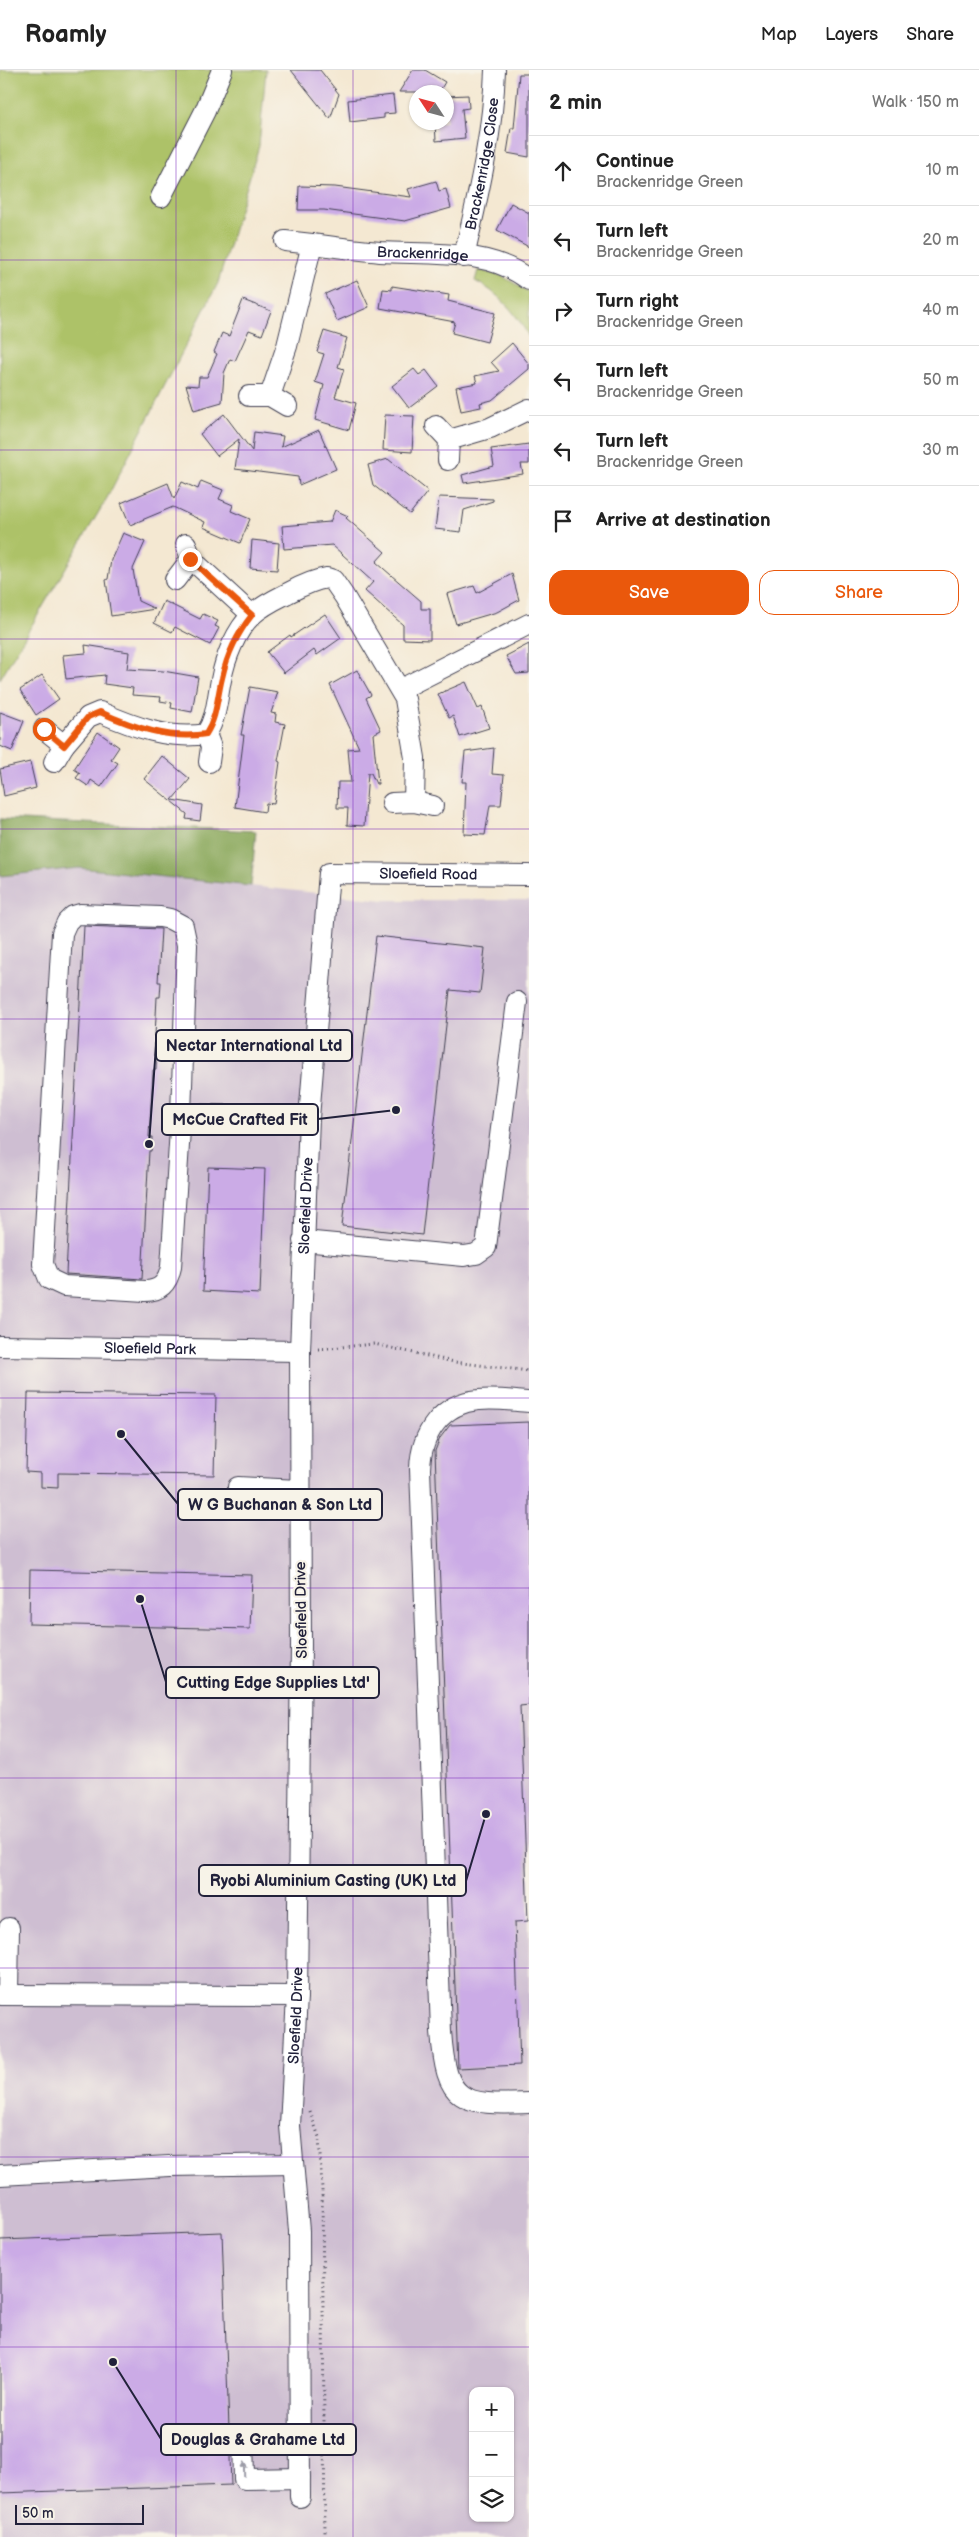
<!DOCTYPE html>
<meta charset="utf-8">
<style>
:root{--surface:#fff;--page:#f2f2f2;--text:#222;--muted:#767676;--line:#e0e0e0;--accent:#ea580c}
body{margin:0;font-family:"Balsamiq Sans",sans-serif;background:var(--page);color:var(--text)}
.controls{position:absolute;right:15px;bottom:15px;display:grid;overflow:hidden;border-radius:10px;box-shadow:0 1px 4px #0004}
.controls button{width:45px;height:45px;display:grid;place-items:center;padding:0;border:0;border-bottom:1px solid var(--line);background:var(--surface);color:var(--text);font:25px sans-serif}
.compass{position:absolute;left:409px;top:15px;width:45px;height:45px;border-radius:50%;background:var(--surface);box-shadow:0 1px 4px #0004;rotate:306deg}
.scale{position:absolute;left:15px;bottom:12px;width:129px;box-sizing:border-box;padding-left:5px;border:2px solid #22223b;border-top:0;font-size:14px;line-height:18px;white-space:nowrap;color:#22223b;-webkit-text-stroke:4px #f7f3e8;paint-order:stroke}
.stop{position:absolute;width:15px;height:15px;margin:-11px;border:4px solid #ea580c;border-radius:50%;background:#fff}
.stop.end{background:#ea580c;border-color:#fff;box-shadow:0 1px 5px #0008}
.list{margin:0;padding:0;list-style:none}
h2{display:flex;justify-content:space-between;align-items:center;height:65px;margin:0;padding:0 20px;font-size:21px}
h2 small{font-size:16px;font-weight:400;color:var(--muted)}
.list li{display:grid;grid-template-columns:32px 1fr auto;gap:15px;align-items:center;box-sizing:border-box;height:70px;padding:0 20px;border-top:1px solid var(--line)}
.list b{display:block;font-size:19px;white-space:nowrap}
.list p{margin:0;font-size:16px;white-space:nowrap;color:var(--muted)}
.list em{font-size:16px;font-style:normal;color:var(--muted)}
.actions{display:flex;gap:10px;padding:15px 20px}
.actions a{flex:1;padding:11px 0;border:1px solid var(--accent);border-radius:15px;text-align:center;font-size:18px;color:var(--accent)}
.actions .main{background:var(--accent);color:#fff}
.icon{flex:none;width:28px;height:28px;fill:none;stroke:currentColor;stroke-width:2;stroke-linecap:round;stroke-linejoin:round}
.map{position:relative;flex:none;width:529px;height:2467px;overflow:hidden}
header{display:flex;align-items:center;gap:30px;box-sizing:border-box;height:70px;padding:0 25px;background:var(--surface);border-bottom:1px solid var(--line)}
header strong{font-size:24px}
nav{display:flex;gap:28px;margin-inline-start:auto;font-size:18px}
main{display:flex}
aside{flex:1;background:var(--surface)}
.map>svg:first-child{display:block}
.industrial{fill:#cebed2;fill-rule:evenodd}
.green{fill:#adc267;stroke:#687251}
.forest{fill:#8aa85c;stroke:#56654c}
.building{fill:#cbabe6}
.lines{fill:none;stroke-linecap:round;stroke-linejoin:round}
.minor-casing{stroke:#424052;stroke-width:22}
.path{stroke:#424052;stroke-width:3;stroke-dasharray:1 4;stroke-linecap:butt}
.minor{stroke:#fff;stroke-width:20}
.oneway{fill:#9c9ca7}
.route{stroke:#ea580c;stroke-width:6}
.grid{fill:none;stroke:#7b2cbf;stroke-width:1;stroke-opacity:0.55}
.labels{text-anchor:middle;stroke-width:4.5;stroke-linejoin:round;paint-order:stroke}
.street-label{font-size:15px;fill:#22223b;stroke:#f7f3e8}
.leader{fill:none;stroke:#22223b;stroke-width:2}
.callout-dot{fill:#22223b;stroke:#f7f3e8;stroke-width:2}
.callout{fill:#f7f3e8;stroke:#22223b;stroke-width:2}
.callout-label{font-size:16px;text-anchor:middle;font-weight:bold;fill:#22223b}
</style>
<header>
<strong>Roamly</strong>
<nav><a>Map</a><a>Layers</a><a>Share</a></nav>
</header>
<main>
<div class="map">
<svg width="529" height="2467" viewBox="0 0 529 2467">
<rect width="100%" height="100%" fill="#f7f3e8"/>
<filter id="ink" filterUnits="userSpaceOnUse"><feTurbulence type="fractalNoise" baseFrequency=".02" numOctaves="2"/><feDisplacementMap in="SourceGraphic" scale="10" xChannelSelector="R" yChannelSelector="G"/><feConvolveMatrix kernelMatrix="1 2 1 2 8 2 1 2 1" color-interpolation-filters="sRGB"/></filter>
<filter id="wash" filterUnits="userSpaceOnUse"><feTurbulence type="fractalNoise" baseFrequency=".0096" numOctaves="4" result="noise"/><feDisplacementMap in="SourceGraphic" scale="20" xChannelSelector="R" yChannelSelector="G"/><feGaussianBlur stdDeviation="1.12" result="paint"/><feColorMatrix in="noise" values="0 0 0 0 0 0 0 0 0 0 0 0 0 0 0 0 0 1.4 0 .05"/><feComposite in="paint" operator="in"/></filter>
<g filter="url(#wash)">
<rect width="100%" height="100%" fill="#f4e8d2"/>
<!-- industrial -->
<path class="industrial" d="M79,798L384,830H529V2467H0V806ZM473,2321H510V2448H473Z"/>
<!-- green -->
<g class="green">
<path d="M0,0H266L259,76L218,213L107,428L0,609Z"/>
<path d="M478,200L502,206L529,222V267C517,244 498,222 475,211Z"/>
</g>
<!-- forest -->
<path class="forest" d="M0,749L256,761L251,816L79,798L0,806Z"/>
<g id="blocks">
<!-- building -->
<g class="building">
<path d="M291,0H320L339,24L330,49Z"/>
<path d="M413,0H425L445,12L439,22H399Z"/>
<path d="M519,4H529V87L507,83L511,58H514Z"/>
<path d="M393,25L395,43L384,44V48L350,52L348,30Z"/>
<path d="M468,25L469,38L462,39L465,68L436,71L435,52H446V26Z"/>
<path d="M436,111L439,121L446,119L451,138L405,151L324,140H298L299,116L335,117L411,127L408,119Z"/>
<path d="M511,133L529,143V177L497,160Z"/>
<path d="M357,210L369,237L337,251L325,224Z"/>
<path d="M392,216L449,225L448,231L495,243L487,272L452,263L455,252L380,238L383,219L392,220Z"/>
<path d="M243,230L271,241L262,265L249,260L235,291L230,289L224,303L222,332L194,340L186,315L198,316L199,307H207L217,284L214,282L222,263L229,266Z"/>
<path d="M324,261L347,268L338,297L344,299L335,327L356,333L349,360L315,350L324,315L315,312L324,284L317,282Z"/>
<path d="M512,273L529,294V299L492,330L480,333L481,337L461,341L456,317L477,313L475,306L499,301L491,292Z"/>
<path d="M414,299L419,305L426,300L438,316L409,338L392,316Z"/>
<path d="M224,344L252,381L254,362L283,366L281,377L319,360L336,399L299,415L298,407L235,399L239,369L217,386L200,364Z"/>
<path d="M385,345L414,346L412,382L383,380Z"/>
<path d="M529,374V394H521L523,404L464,413L462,405L494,396L491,379Z"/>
<path d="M388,389L428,421L410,444L373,415L368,395Z"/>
<path d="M201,411L223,420L219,429L233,435L231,441L250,449L240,473L203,457L205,452L173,437L130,455L121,433L168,413L174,429L182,412L198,419Z"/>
<path d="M439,427L493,429V431L464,440L461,462L435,459Z"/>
<path d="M335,440L348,446L346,448L385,482L376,492L421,531V539H430V570L403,569V555L365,521L373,512L332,475L284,479L282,456L330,452Z"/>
<path d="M123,463L145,472L133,499L138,531L155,539L111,546L106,510L108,509L111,490Z"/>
<path d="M252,470L279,473L277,500L250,498Z"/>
<path d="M512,504L519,530L497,542L456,554L447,524L474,516L477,523Z"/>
<path d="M164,531L200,549L203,544L218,551L215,556L219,558L210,575L175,557L172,562L154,553Z"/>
<path d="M325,544L341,568L317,585L314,580L284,603L267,582L290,565L291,567Z"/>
<path d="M529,574V603L516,604L506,586Z"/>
<path d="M85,575L129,582L127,599L163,601L198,607L192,642L171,638L172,633L160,631L161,627L132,625L133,618L104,614L105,605L66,609L63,585L86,583Z"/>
<path d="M357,600L371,625L366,628L381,660L373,664L378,714H376L371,703H368L364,756L347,755L348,738H337L338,712H351L348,679L359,678L330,615Z"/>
<path d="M42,605L59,629L36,645L20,620Z"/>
<path d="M466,612L478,639L482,637L489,658L460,667L453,646L449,648L438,624Z"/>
<path d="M250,617L278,622L271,643L276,644L275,652L285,654L278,691L280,692L274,734L266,733L265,742L235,737L244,665H241Z"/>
<path d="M0,642L24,651L12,681L0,676Z"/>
<path d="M98,662L119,677L111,689L118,693L101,717L91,710L88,716L76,708L80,703L74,699Z"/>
<path d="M494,678L492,704L504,705L501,735H490L485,765L464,764L466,712H462L465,682Z"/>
<path d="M162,686L190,709L172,730L202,735L200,751L186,749L187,744L144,709Z"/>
<path d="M30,692L36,718L4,726L0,699Z"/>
<path d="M84,856L161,859L158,912H161L160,927H157L154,985H157L156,1000H153L149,1067H152L151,1081H149L142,1209L66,1204Z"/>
<path d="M376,866L485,878L480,923L450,920L422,1165L342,1156Z"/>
<path d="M208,1097L265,1099L260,1224L203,1221Z"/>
<path d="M28,1323L216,1325L214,1405L58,1403V1418L41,1417V1403L26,1402Z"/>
<path d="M529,1352V1635L520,1636L528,1851L515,1852L520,1995L458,1998L435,1381L440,1368L450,1355Z"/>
<path d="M30,1500L252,1505L250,1559L29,1554Z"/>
<path d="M222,2162L231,2415L0,2423V2170Z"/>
</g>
</g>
</g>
<g filter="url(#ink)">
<use href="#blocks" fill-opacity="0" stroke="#424052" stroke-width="1"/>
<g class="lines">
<defs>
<g id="minor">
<path d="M161,127L205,41L222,0"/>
<path d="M285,171L312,174"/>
<path id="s1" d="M464,187C478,125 493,64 495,0"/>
<path d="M249,326H270L287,336"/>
<path id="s2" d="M270,326L287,276L312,174C335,177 357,180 380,182C428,185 489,178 529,210"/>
<path d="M436,356L449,370L448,390"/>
<path d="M449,370L490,358L529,339"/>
<path d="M191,489L252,545"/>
<path d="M175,510L191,489L186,474"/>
<path d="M401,619L529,554"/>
<path d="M44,659L64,675L54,692"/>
<path d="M206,664L211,677L209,692"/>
<path d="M64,675L88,647L100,642C134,657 169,670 206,664C217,647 217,629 221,610C225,588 236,560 252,545C263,535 276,529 288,523C301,516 313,510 327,508L333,510L344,526L405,629L415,688L414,732"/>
<path d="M392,733L414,732L433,736"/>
<path d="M181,1044L187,875L183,856L170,849L160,847L80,844L73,846L67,852L62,863L43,1194L49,1209L64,1216L145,1221C161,1221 168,1212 171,1197L181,1044L309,1048"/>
<path d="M303,1171L464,1186L476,1184L486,1177L517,932"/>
<path id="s3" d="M0,1276L300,1281"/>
<path d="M529,1332C513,1331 495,1328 479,1330C442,1333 421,1363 420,1399L441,1961C446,2034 461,2035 529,2033"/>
<path d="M238,1417L299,1420"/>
<path d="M0,1925L297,1926"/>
<path d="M8,1925L9,1858"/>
<path d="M0,2105L170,2096L293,2094"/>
<path d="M300,2408L244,2409L243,2368L301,2367"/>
<path id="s4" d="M300,2427L299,2161L290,2056L297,1926L301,1575L300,1281L309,1048L329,803L529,805"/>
</g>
</defs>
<!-- minor casing -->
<use href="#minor" class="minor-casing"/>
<!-- path -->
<g class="path">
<path d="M318,1279L374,1274L454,1292L529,1301"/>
<path d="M310,2042L319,2067L322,2119L325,2467"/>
</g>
<!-- minor -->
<use href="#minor" class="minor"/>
</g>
<!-- one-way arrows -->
<defs><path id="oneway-solid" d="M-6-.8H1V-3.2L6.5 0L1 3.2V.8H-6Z" transform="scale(1.25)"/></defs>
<use class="oneway" href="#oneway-solid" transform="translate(244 2399) rotate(-92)"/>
</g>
<g class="lines" filter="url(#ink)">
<!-- route -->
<path class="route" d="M44,659L64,676L88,647L100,642C133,657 170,670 206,664C217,647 217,628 222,608C227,585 237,564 252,545L190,489"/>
</g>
<!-- grid -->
<path class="grid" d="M176,0V2467M353,0V2467M0,190H529M0,380H529M0,569H529M0,759H529M0,949H529M0,1139H529M0,1328H529M0,1518H529M0,1708H529M0,1898H529M0,2087H529M0,2277H529"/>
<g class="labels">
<!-- street labels -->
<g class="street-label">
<text dy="5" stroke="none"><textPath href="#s1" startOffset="95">Brackenridge Close</textPath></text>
<text dy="5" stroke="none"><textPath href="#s2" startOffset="269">Brackenridge</textPath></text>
<text dy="5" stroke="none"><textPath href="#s4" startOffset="1725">Sloefield Road</textPath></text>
<text dy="5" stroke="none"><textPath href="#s4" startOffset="1292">Sloefield Drive</textPath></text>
<text dy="5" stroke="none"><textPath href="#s3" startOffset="150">Sloefield Park</textPath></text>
<text transform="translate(301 1540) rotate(-91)" y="5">Sloefield Drive</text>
<text dy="5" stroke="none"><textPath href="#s4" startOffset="482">Sloefield Drive</textPath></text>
</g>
</g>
<!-- callouts -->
<path class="leader" d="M149 1074L156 976M396 1040L318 1049M121 1364L178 1434M140 1529L166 1612M486 1744L466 1811M113 2292L161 2369"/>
<g class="callout-dot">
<circle cx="149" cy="1074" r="5"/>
<circle cx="396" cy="1040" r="5"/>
<circle cx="121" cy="1364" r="5"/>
<circle cx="140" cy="1529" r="5"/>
<circle cx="486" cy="1744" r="5"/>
<circle cx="113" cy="2292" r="5"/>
</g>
<g class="callout">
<rect x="156" y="960" width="196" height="31" rx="5"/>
<rect x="162" y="1034" width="156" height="31" rx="5"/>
<rect x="178" y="1419" width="204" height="31" rx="5"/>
<rect x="166" y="1597" width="213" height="31" rx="5"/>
<rect x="199" y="1795" width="267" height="31" rx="5"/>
<rect x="161" y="2354" width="195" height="31" rx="5"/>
</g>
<g class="callout-label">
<text x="254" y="981">Nectar International Ltd</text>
<text x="240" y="1055">McCue Crafted Fit</text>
<text x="280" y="1440">W G Buchanan &amp; Son Ltd</text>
<text x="273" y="1618">Cutting Edge Supplies Ltd'</text>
<text x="333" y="1816">Ryobi Aluminium Casting (UK) Ltd</text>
<text x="258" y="2375">Douglas &amp; Grahame Ltd</text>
</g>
</svg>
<div class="controls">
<button>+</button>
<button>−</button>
<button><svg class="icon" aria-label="layers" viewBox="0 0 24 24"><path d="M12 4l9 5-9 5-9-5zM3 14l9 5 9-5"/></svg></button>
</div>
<svg class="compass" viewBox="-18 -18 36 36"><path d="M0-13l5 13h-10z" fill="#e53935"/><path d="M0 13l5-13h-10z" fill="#767676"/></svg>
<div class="scale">50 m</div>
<div class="stop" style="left:44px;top:659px"></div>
<div class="stop end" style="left:190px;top:489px"></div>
</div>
<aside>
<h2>2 min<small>Walk · 150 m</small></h2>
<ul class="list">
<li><svg class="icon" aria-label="ahead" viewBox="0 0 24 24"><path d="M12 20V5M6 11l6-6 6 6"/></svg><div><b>Continue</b><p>Brackenridge Green</p></div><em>10 m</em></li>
<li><svg class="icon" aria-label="left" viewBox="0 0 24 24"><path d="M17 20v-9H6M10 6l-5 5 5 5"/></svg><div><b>Turn left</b><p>Brackenridge Green</p></div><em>20 m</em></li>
<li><svg class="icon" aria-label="right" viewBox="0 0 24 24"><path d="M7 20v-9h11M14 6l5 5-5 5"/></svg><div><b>Turn right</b><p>Brackenridge Green</p></div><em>40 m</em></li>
<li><svg class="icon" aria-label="left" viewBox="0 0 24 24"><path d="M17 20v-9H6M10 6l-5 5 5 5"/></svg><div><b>Turn left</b><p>Brackenridge Green</p></div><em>50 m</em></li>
<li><svg class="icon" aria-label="left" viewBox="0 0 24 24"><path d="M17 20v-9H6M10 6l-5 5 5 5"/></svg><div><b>Turn left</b><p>Brackenridge Green</p></div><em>30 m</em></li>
<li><svg class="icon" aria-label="arrive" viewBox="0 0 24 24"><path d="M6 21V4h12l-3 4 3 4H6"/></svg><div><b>Arrive at destination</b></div></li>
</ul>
<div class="actions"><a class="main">Save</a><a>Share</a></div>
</aside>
</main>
